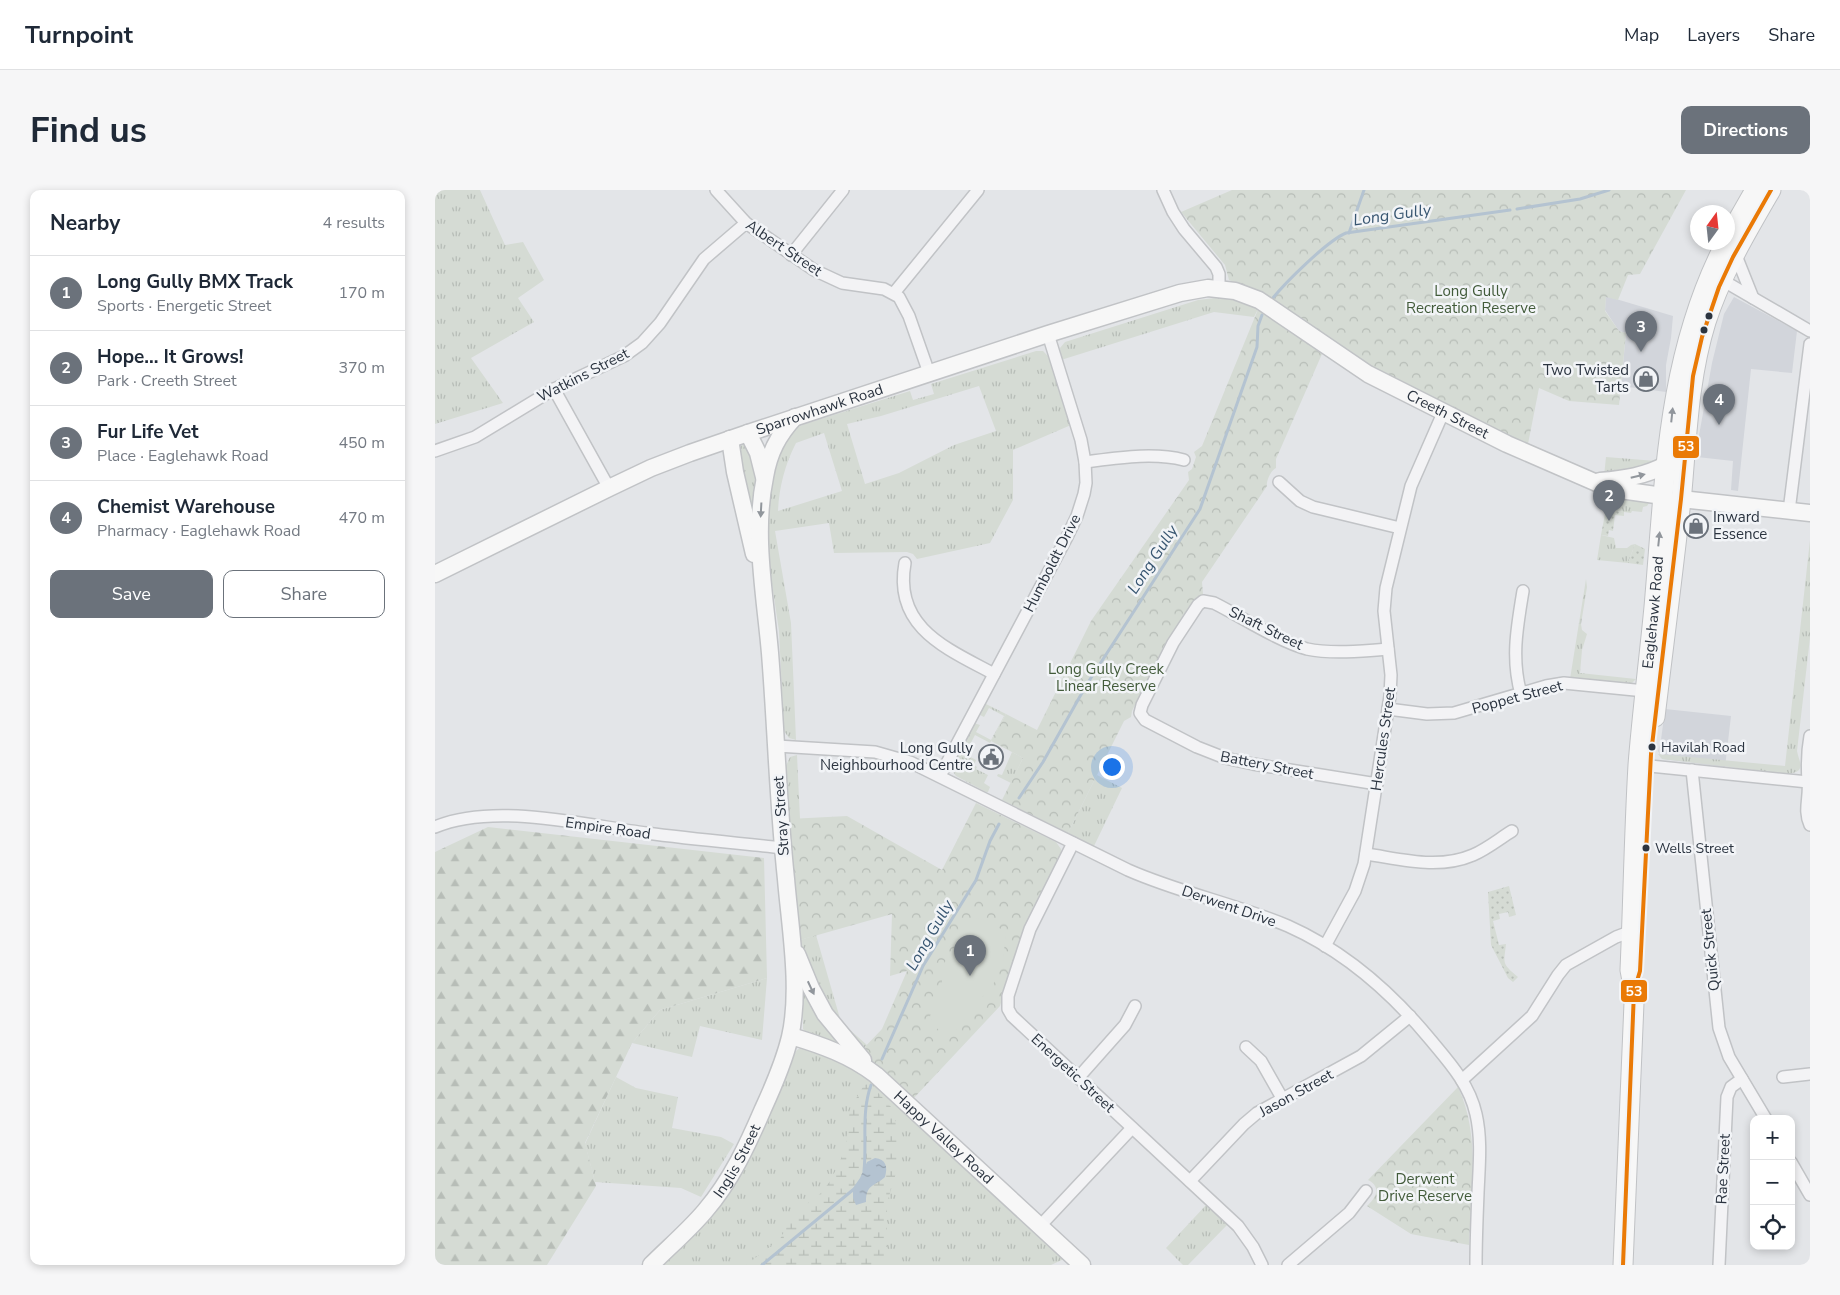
<!DOCTYPE html>
<meta charset="utf-8">
<style>
:root{--surface:#fff;--page:#f6f6f7;--text:#1f2937;--muted:#747a83;--line:#e0e1e3;--accent:#6b727b}
body{margin:0;font-family:"Nunito Sans",sans-serif;background:var(--page);color:var(--text)}
.controls{position:absolute;right:15px;bottom:15px;display:grid;overflow:hidden;border-radius:10px;box-shadow:0 2px 8px #0003}
.controls button{width:45px;height:45px;display:grid;place-items:center;padding:0;border:0;border-bottom:1px solid var(--line);background:var(--surface);color:var(--text);font:25px sans-serif}
.compass{position:absolute;left:1255px;top:15px;width:45px;height:45px;border-radius:50%;background:var(--surface);box-shadow:0 2px 8px #0003;rotate:15deg}
.you{position:absolute;left:676px;top:576px;width:18px;height:18px;margin:-12px;border:4px solid #fff;border-radius:50%;background:#1a73e8;box-shadow:0 0 0 8px #1a73e833}
.badge{display:grid;place-items:center;width:32px;height:32px;border-radius:50%;background:var(--accent);color:#fff;font-size:16px;font-weight:700}
.pin{position:absolute;translate:-50% -41px;filter:drop-shadow(0 1px 2px #0008)}
.pin::after{content:'';position:absolute;top:26px;width:18px;height:15px;background:inherit;clip-path:polygon(0 0,100% 0,50% 100%)}
.list{margin:0;padding:0;list-style:none}
h2{display:flex;justify-content:space-between;align-items:center;height:65px;margin:0;padding:0 20px;font-size:21px}
h2 small{font-size:16px;font-weight:400;color:var(--muted)}
.list li{display:grid;grid-template-columns:32px 1fr auto;gap:15px;align-items:center;box-sizing:border-box;height:75px;padding:0 20px;border-top:1px solid var(--line)}
.list b{display:block;font-size:19px;white-space:nowrap}
.list p{margin:0;font-size:16px;white-space:nowrap;color:var(--muted)}
.list em{font-size:16px;font-style:normal;color:var(--muted)}
.actions{display:flex;gap:10px;padding:15px 20px}
.actions a{flex:1;padding:11px 0;border:1px solid var(--accent);border-radius:10px;text-align:center;font-size:18px;color:var(--accent)}
.actions .main{background:var(--accent);color:#fff}
.icon{flex:none;width:28px;height:28px;fill:none;stroke:currentColor;stroke-width:2;stroke-linecap:round;stroke-linejoin:round}
.map{position:relative;flex:none;width:1375px;height:1075px;overflow:hidden;border-radius:10px}
header{display:flex;align-items:center;gap:30px;box-sizing:border-box;height:70px;padding:0 25px;background:var(--surface);border-bottom:1px solid var(--line)}
header strong{font-size:24px}
nav{display:flex;gap:28px;margin-inline-start:auto;font-size:18px}
.intro{display:flex;align-items:center;justify-content:space-between;box-sizing:border-box;height:120px;padding:0 30px}
h1{margin:0;font-size:35px}
.button{padding:12px 22px;border-radius:10px;background:var(--accent);color:#fff;font-size:18px;font-weight:700}
main{display:flex;gap:30px;padding:0 30px}
aside{flex:1;background:var(--surface);border-radius:10px;box-shadow:0 2px 8px #0003}
.map>svg:first-child{display:block}
.built{fill:#d2d5db}
.grass{fill:url(#grass-tufts);fill-rule:evenodd}
.forest{fill:url(#forest-firs)}
.wetland{fill:url(#wetland-marsh)}
.park{fill:url(#park-crowns)}
.garden{fill:url(#garden-dots)}
.pitch{fill:#d5dbd4}
.water{fill:url(#water-ripples)}
.lines{fill:none;stroke-linecap:round;stroke-linejoin:round}
.stream{stroke:#b4c3d1;stroke-width:3}
.street-casing{stroke:#c1c3c6;stroke-width:14}
.secondary-casing{stroke:#c1c3c6;stroke-width:19}
.primary-casing{stroke:#c0c2c5;stroke-width:21}
.street{stroke:#f3f3f5;stroke-width:11}
.secondary{stroke:#f7f7f7;stroke-width:16}
.primary{stroke:#f7f7f7;stroke-width:19}
.bus-1-casing{stroke:#f2f4f7;stroke-width:8}
.bus-1{stroke:#ea7a06;stroke-width:4}
.oneway{fill:#91969c}
.bus-dot{fill:#2b3440;stroke:#f2f4f7;stroke-width:2}
.labels{text-anchor:middle;stroke-width:5;stroke-linejoin:round;paint-order:stroke}
.bus-label{font-size:14px;fill:#2b3440;stroke:#f2f4f7;text-anchor:start}
.street-label{font-size:15px;fill:#2b3440;stroke:#f2f4f7}
.park-label{font-size:15px;fill:#425b3a;stroke:#f2f4f7}
.poi-label{font-size:15px;fill:#2b3440;stroke:#f2f4f7;text-anchor:end}
.water-label{font-size:16px;font-style:italic;fill:#385671;stroke:#f2f4f7}
.line-badge{stroke:#f2f4f7;stroke-width:2}
.badge-label{font-size:14px;text-anchor:middle;font-weight:bold;fill:#fff}
</style>
<header>
<strong>Turnpoint</strong>
<nav><a>Map</a><a>Layers</a><a>Share</a></nav>
</header>
<div class="intro"><h1>Find us</h1><a class="button">Directions</a></div>
<main>
<aside>
<h2>Nearby<small>4 results</small></h2>
<ul class="list">
<li><span class="badge">1</span><div><b>Long Gully BMX Track</b><p>Sports · Energetic Street</p></div><em>170 m</em></li>
<li><span class="badge">2</span><div><b>Hope... It Grows!</b><p>Park · Creeth Street</p></div><em>370 m</em></li>
<li><span class="badge">3</span><div><b>Fur Life Vet</b><p>Place · Eaglehawk Road</p></div><em>450 m</em></li>
<li><span class="badge">4</span><div><b>Chemist Warehouse</b><p>Pharmacy · Eaglehawk Road</p></div><em>470 m</em></li>
</ul>
<div class="actions"><a class="main">Save</a><a>Share</a></div>
</aside>
<div class="map">
<svg width="1375" height="1075" viewBox="0 0 1375 1075">
<defs>
<pattern id="grass-tufts" width="24" height="20" patternUnits="userSpaceOnUse" patternTransform="scale(1.25)"><rect width="24" height="20" fill="#d5dbd4"/><path d="M3 7l-1-3M5 7V3M7 7l1-3M15 17l-1-3M17 17v-4M19 17l1-3" fill="none" stroke="#b7bdb7"/></pattern>
<pattern id="forest-firs" width="22" height="20" patternUnits="userSpaceOnUse" patternTransform="scale(1.25)"><rect width="22" height="20" fill="#d5dbd4"/><path d="M5 1l3.5 6h-7zM16 11l3.5 6h-7z" fill="#b7bdb7"/></pattern>
<pattern id="wetland-marsh" width="20" height="14" patternUnits="userSpaceOnUse" patternTransform="scale(1.25)"><rect width="20" height="14" fill="#d5dbd4"/><path d="M1 5h8M5 5V1M11 12h8M15 12V8" fill="none" stroke="#b7bdb7"/></pattern>
<pattern id="park-crowns" width="20" height="18" patternUnits="userSpaceOnUse" patternTransform="scale(1.25)"><rect width="20" height="18" fill="#d5dbd4"/><path d="M2 6a3 3 0 1 1 6 0M12 15a3 3 0 1 1 6 0" fill="none" stroke="#b7bdb7"/></pattern>
<pattern id="garden-dots" width="8" height="8" patternUnits="userSpaceOnUse" patternTransform="scale(1.25)"><rect width="8" height="8" fill="#d5dbd4"/><path d="M2 2h.1M6 6h.1" fill="none" stroke="#b7bdb7" stroke-width="1.8" stroke-linecap="round"/></pattern>
<pattern id="water-ripples" width="26" height="14" patternUnits="userSpaceOnUse" patternTransform="scale(1.25)"><rect width="26" height="14" fill="#b4c3d1"/><path d="M2 4q2-2 4 0t4 0M15 11q2-2 4 0t4 0" fill="none" stroke="#939fab"/></pattern>
</defs>
<rect width="100%" height="100%" fill="#e3e5e8"/>
<!-- built -->
<g class="built">
<path d="M1171,106L1238,126L1236,148L1231,175V202L1186,196L1191,143L1184,141L1170,120Z"/>
<path d="M1299,107L1362,141L1357,183L1316,179L1303,301L1296,300L1298,271L1262,267L1263,251L1277,173L1289,124Z"/>
<path d="M1230,519L1296,526L1290,577L1228,569L1223,561L1226,550Z"/>
</g>
<!-- grass -->
<g class="grass">
<path d="M0,0H45L70,55L88,52L109,90L83,108L99,132L36,168L68,213L0,234Z"/>
<path d="M780,108L798,109L824,117L819,127L779,122L626,170L625,158L630,152L763,110Z"/>
<path d="M601,161H608L614,167L636,235L578,260V310L555,353L482,369L478,364L472,362L399,363L394,333L340,341L356,433L361,550L354,548L349,541L344,441L333,367L331,325L339,273L354,244L361,238L370,234L475,201L478,210L499,204L496,194ZM544,196L561,241L519,255L464,283L430,294L412,234L446,226ZM389,243L407,301L343,321C344,298 350,274 361,253Z"/>
<path d="M309,253L323,276L319,330L306,276L305,257Z"/>
<path d="M1171,267L1221,271L1219,274L1169,286Z"/>
<path d="M1186,308L1214,313L1212,316L1208,317L1207,322L1197,321L1196,323L1174,320L1170,324L1175,315Z"/>
<path d="M1166,345L1179,348L1181,358H1192L1196,355L1200,354L1193,373L1162,370Z"/>
<path d="M1375,350V448L1362,561C1364,572 1372,581 1354,584L1227,569L1223,564L1350,576Z"/>
<path d="M1151,389L1152,397L1146,434L1147,440L1152,444L1147,460L1145,483L1201,489L1197,493L1135,489Z"/>
<path d="M549,513L571,524L555,553L540,545L530,564L541,570L539,575L542,577L541,579L553,585L549,593L555,597L553,602H551L521,586L518,582L517,577L539,533L545,535L541,542L556,550L569,526L554,518L549,527L545,525Z"/>
<path d="M577,562L588,568L576,593L562,586L563,584L567,585Z"/>
<path d="M362,565L365,629H354L351,576L355,567Z"/>
<path d="M662,585L687,598L659,656L633,643Z"/>
<path d="M381,745L406,832L432,855L426,861L404,838L368,765L365,750Z"/>
<path d="M332,788L327,850L265,836L257,867L197,853L225,820Z"/>
<path d="M368,800L406,855L371,843L368,839Z"/>
<path d="M367,857L421,878L631,1068L616,1075H228L269,1034L287,1013L358,866L362,860Z"/>
<path d="M181,887L201,898L243,907L237,938L286,947L299,954L266,1007L246,998L160,992L150,954Z"/>
<path d="M772,1014L793,1034L753,1075H748L731,1058Z"/>
</g>
<!-- forest -->
<path class="forest" d="M53,637L329,668L332,788L225,820L197,853L150,953L161,996L112,1075H0V662Z"/>
<!-- wetland -->
<path class="wetland" d="M435,894L456,917L460,929L463,953L461,983L452,1013V1056L448,1075H311L345,1049L359,1024L386,1003L396,990L410,960L415,919L429,895Z"/>
<!-- park -->
<g class="park">
<path d="M797,0H1251L1205,84L1193,85L1183,110L1171,107L1170,121L1184,141L1191,143L1184,215L1134,211L1104,198L1093,254L1026,225L960,193L818,100L794,90L790,75L746,22Z"/>
<path d="M824,117L863,144L887,164L841,269V278C836,280 831,291 832,296L767,392L768,404L762,407L730,454L697,521L696,527L689,531L633,643L567,610L588,568L556,551L571,524L602,540L656,431L754,290L753,282L757,279L761,267L759,262L767,256Z"/>
<path d="M541,613L621,652L626,659V663L589,740L565,816L478,909L426,861L447,839L472,781L455,786L457,724L365,750L354,629L412,626L507,680Z"/>
<path d="M1023,897C1046,946 1036,1003 1034,1055L976,1044L932,1016C941,1008 947,997 933,990Z"/>
</g>
<!-- garden -->
<g class="garden">
<path d="M1174,320L1189,322V326L1180,325L1178,341L1174,340L1173,346L1166,345L1170,324Z"/>
<path d="M1200,354L1210,359L1208,375L1193,373Z"/>
<path d="M1074,696L1081,725L1074,727L1073,722L1064,724L1065,729L1058,731L1064,755L1071,754C1069,773 1066,773 1083,787L1078,792L1073,788L1056,755L1053,702Z"/>
</g>
<!-- pitch -->
<g class="pitch">
<path d="M540,728L550,730L571,742L568,771L562,789L513,850L497,833L495,826L507,802V782L508,775L535,733Z"/>
<path d="M1001,999L1015,1012L1019,1024L998,1031L993,1018L1001,1004Z"/>
</g>
<!-- water -->
<path class="water" d="M440,968C451,969 453,977 450,987C439,997 431,994 431,1012L421,1015L418,1008V998L425,988L432,972Z"/>
<g class="lines">
<!-- stream -->
<g class="stream">
<path d="M1082,19L1145,9L1174,0"/>
<path d="M914,43L929,0"/>
<path d="M837,109C851,92 892,51 911,43L1075,20"/>
<path d="M584,608L608,572L652,494L765,319L822,157L823,136L827,125"/>
<path d="M447,869L488,776L541,690L555,651L564,634"/>
<path d="M429,981C432,952 426,923 436,895"/>
<path d="M327,1075L419,999"/>
</g>
<defs>
<g id="street">
<path d="M281,0L311,33L379,80L407,93L449,99L464,107L474,126L494,183"/>
<path d="M728,0L738,22L749,39L781,77L784,84V98"/>
<path d="M1300,63L1318,108"/>
<path d="M356,65L408,0"/>
<path d="M1287,90L1375,141"/>
<path d="M459,103L543,0"/>
<path d="M119,199L174,298"/>
<path d="M0,261L40,247L119,199L189,166L207,153L225,133L269,69L311,33"/>
<path d="M650,272C682,268 718,262 749,270"/>
<path d="M844,292L865,311L878,317L965,338"/>
<path d="M1354,321L1375,154"/>
<path d="M470,373C458,438 513,459 559,484"/>
<path d="M1086,504C1076,469 1082,437 1088,401"/>
<path d="M953,519L992,524L1019,523L1111,496L1129,493L1210,501"/>
<path d="M1375,546C1372,562 1372,577 1373,592C1375,607 1368,620 1375,635"/>
<path d="M342,556L440,562L475,572L693,680C745,703 801,714 853,736C909,761 955,801 994,848C1013,871 1034,893 1041,924C1047,950 1044,977 1043,1003C1042,1027 1041,1051 1041,1075"/>
<path d="M1215,576L1373,592"/>
<path d="M1257,580L1284,838L1294,867L1331,929"/>
<path d="M505,586L632,347L642,326L649,304L651,293L650,272L646,250L613,144"/>
<path d="M942,594L818,574L790,568L762,557L710,530L705,523L707,515L738,453L763,415L768,411L779,413C807,427 843,451 872,459C896,464 929,461 953,459"/>
<path d="M0,637C59,612 149,635 211,643C256,649 302,653 348,658"/>
<path d="M638,653L595,739L573,806V819L577,826L803,1036L818,1057L827,1075"/>
<path d="M931,664C966,669 1003,680 1038,665C1052,659 1064,649 1077,641"/>
<path d="M890,756L920,701L929,674L955,506L956,485L949,421L951,398L976,296L1008,223"/>
<path d="M811,857L826,871L847,908"/>
<path d="M1348,887L1375,884"/>
<path d="M643,888L690,835L700,816"/>
<path d="M1027,890L1097,826L1123,785L1131,775L1181,747L1197,741"/>
<path d="M1356,972L1375,1005"/>
<path d="M755,991L809,934L822,923L926,866L975,826"/>
<path d="M605,1036L697,938"/>
<path d="M853,1075L914,1023L931,1001"/>
<path d="M1284,1075L1292,907L1296,897L1307,889"/>
</g>
<g id="secondary">
<path d="M313,243L323,263L329,287"/>
<path d="M295,249L300,282L319,364"/>
<path d="M1165,291C1189,289 1211,286 1232,274"/>
<path d="M1246,309L1375,323"/>
<path id="s1" d="M0,384L174,298L216,278L255,263L313,243L613,144L745,103L773,98L800,101L824,110L933,184L1072,254L1164,294L1185,300L1228,306"/>
<path d="M362,764L376,798L390,824L428,870"/>
<path id="s2" d="M356,846C386,855 415,865 441,885L647,1075"/>
<path id="s3" d="M216,1075C234,1057 254,1040 270,1021C296,991 313,954 328,919C339,895 349,872 355,847C366,800 355,737 351,689C343,614 341,538 335,463C330,405 318,344 330,287C334,263 343,245 360,227"/>
</g>
<g id="primary">
<path d="M1292,49L1320,0"/>
<path d="M1220,527C1229,452 1239,376 1247,301C1252,244 1254,187 1271,132C1286,85 1311,43 1336,0"/>
<path id="s4" d="M1188,1075L1199,813V801L1195,780C1198,712 1199,643 1203,575C1207,523 1214,470 1219,417C1230,292 1231,167 1291,52"/>
</g>
</defs>
<!-- street casing -->
<use href="#street" class="street-casing"/>
<!-- secondary casing -->
<use href="#secondary" class="secondary-casing"/>
<!-- primary casing -->
<use href="#primary" class="primary-casing"/>
<!-- street -->
<use href="#street" class="street"/>
<!-- secondary -->
<use href="#secondary" class="secondary"/>
<!-- primary -->
<use href="#primary" class="primary"/>
<defs>
<path id="bus-1" d="M1188,1075L1199,801L1205,781L1216,564L1246,309L1258,186L1267,147L1284,97L1298,67L1336,0"/>
</defs>
<!-- bus-1 casing -->
<use href="#bus-1" class="bus-1-casing"/>
<!-- bus-1 -->
<use href="#bus-1" class="bus-1"/>
</g>
<!-- one-way arrows -->
<defs><path id="oneway-solid" d="M-6-.8H1V-3.2L6.5 0L1 3.2V.8H-6Z" transform="scale(1.25)"/></defs>
<g class="oneway">
<use href="#oneway-solid" transform="translate(1237 225) rotate(-84)"/>
<use href="#oneway-solid" transform="translate(1203 286) rotate(-14)"/>
<use href="#oneway-solid" transform="translate(326 320) rotate(93)"/>
<use href="#oneway-solid" transform="translate(1224 349) rotate(-84)"/>
<use href="#oneway-solid" transform="translate(376 798) rotate(65)"/>
</g>
<!-- icons -->
<defs>
<symbol id="shop-ring" viewBox="-11 -11 22 22"><circle r="9.5" fill="#f2f4f7" stroke="#6b727b" stroke-width="1.5"/><path d="M-5-2.5h2.3a2.7 3.5 0 0 1 5.4 0H5L5.5 6h-11ZM-1.5-2.5h3a1.5 2.3 0 0 0-3 0Z" fill="#6b727b"/></symbol>
<symbol id="civic-ring" viewBox="-11 -11 22 22"><circle r="9.5" fill="#f2f4f7" stroke="#6b727b" stroke-width="1.5"/><path d="M-.6-6.5H3V-4.5H.6V-3L4-1V1h2V6H-6V1h2V-1L-.6-3ZM-1.2 2.5V6h2.4V2.5Z" fill="#6b727b"/></symbol>
</defs>
<g fill-rule="evenodd">
<use href="#shop-ring" x="1197" y="175" width="28" height="28"/>
<use href="#shop-ring" x="1247" y="322" width="28" height="28"/>
<use href="#civic-ring" x="542" y="553" width="28" height="28"/>
</g>
<!-- markers -->
<g class="bus-dot">
<circle cx="1274" cy="126" r="4.5"/>
<circle cx="1269" cy="140" r="4.5"/>
<circle cx="1217" cy="557" r="4.5"/>
<circle cx="1211" cy="658" r="4.5"/>
</g>
<g class="labels">
<!-- bus labels -->
<g class="bus-label">
<text x="1226" y="562">Havilah Road</text>
<text x="1220" y="663">Wells Street</text>
</g>
<!-- street labels -->
<g class="street-label">
<text transform="translate(349 58) rotate(34)" y="5">Albert Street</text>
<text transform="translate(148 185) rotate(-27)" y="5">Watkins Street</text>
<text dy="5" stroke="none"><textPath href="#s1" startOffset="419">Sparrowhawk Road</textPath></text>
<text dy="5" stroke="none"><textPath href="#s1" startOffset="1100">Creeth Street</textPath></text>
<text transform="translate(617 373) rotate(-63)" y="5">Humboldt Drive</text>
<text dy="5" stroke="none"><textPath href="#s4" startOffset="654">Eaglehawk Road</textPath></text>
<text transform="translate(831 438) rotate(26)" y="5">Shaft Street</text>
<text transform="translate(1082 507) rotate(-15)" y="5">Poppet Street</text>
<text transform="translate(948 549) rotate(-82)" y="5">Hercules Street</text>
<text transform="translate(832 575) rotate(11)" y="5">Battery Street</text>
<text transform="translate(346 626) rotate(-94)" y="5">Stray Street</text>
<text transform="translate(173 638) rotate(8)" y="5">Empire Road</text>
<text transform="translate(794 716) rotate(19)" y="5">Derwent Drive</text>
<text transform="translate(1275 760) rotate(-96)" y="5">Quick Street</text>
<text transform="translate(638 883) rotate(43)" y="5">Energetic Street</text>
<text transform="translate(861 903) rotate(-29)" y="5">Jason Street</text>
<text dy="5" stroke="none"><textPath href="#s2" startOffset="186">Happy Valley Road</textPath></text>
<text dy="5" stroke="none"><textPath href="#s3" startOffset="136">Inglis Street</textPath></text>
<text transform="translate(1288 979) rotate(-87)" y="5">Rae Street</text>
</g>
<!-- park labels -->
<g class="park-label">
<text x="1036" y="106">Long Gully<tspan x="1036" dy="17">Recreation Reserve</tspan></text>
<text x="671" y="484">Long Gully Creek<tspan x="671" dy="17">Linear Reserve</tspan></text>
<text x="990" y="994">Derwent<tspan x="990" dy="17">Drive Reserve</tspan></text>
</g>
<!-- poi labels -->
<g class="poi-label">
<text x="1194" y="185">Two Twisted<tspan x="1194" dy="17">Tarts</tspan></text>
<text x="1278" y="332" text-anchor="start">Inward<tspan x="1278" dy="17">Essence</tspan></text>
<text x="538" y="563">Long Gully<tspan x="538" dy="17">Neighbourhood Centre</tspan></text>
</g>
<!-- water labels -->
<g class="water-label">
<text transform="translate(957 24) rotate(-8)" y="6">Long Gully</text>
<text transform="translate(717 369) rotate(-57)" y="6">Long Gully</text>
<text transform="translate(494 745) rotate(-60)" y="6">Long Gully</text>
</g>
</g>
<g class="line-badge">
<rect x="1237" y="245" width="28" height="24" rx="5" fill="#ea7a06"/>
<rect x="1185" y="789" width="28" height="24" rx="5" fill="#ea7a06"/>
</g>
<g class="badge-label">
<text x="1251" y="261">53</text>
<text x="1199" y="806">53</text>
</g>
</svg>
<div class="controls">
<button>+</button>
<button>−</button>
<button><svg class="icon" aria-label="locate" viewBox="0 0 24 24"><circle cx="12" cy="12" r="6"/><path d="M12 2v4M12 18v4M2 12h4M18 12h4"/></svg></button>
</div>
<svg class="compass" viewBox="-18 -18 36 36"><path d="M0-13l5 13h-10z" fill="#e53935"/><path d="M0 13l5-13h-10z" fill="#747a83"/></svg>
<div class="you"></div>
<div class="pin badge" style="left:535px;top:786px">1</div>
<div class="pin badge" style="left:1174px;top:331px">2</div>
<div class="pin badge" style="left:1206px;top:162px">3</div>
<div class="pin badge" style="left:1284px;top:235px">4</div>
</div>
</main>
